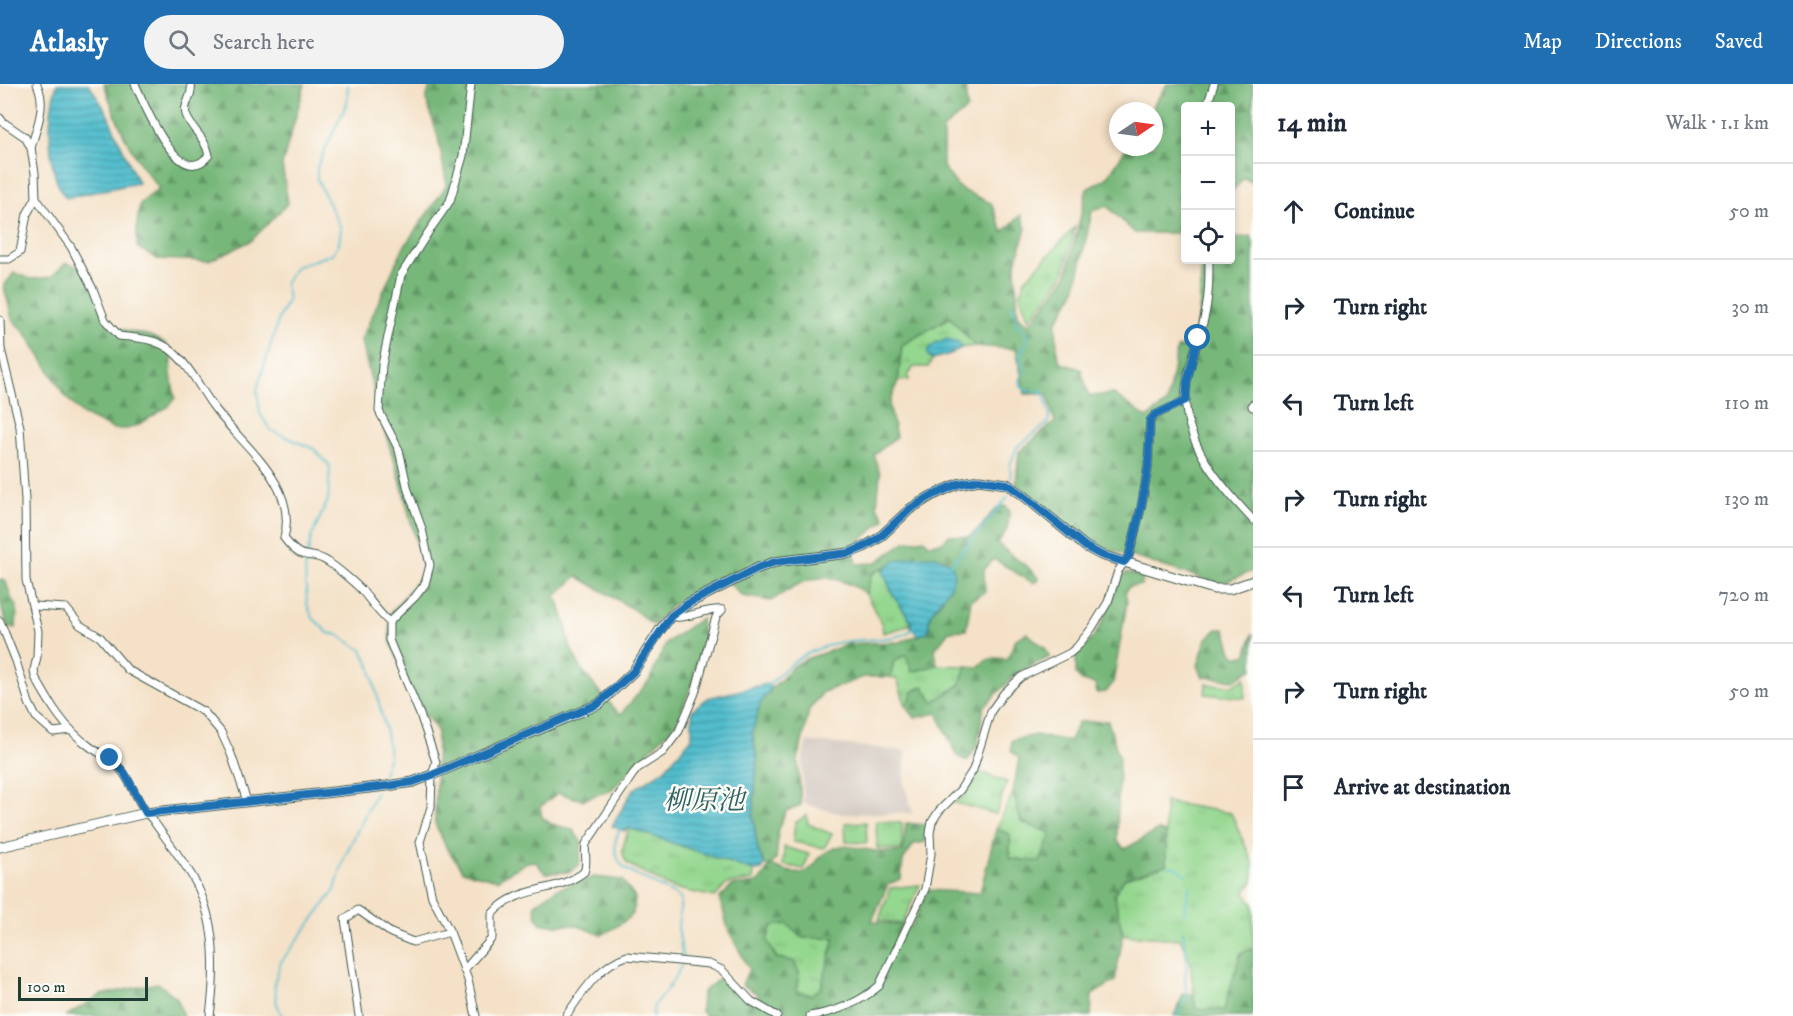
<!DOCTYPE html>
<meta charset="utf-8">
<style>
:root{--surface:#fff;--page:#f2f2f3;--text:#1f2937;--muted:#747a83;--line:#e0e1e3;--accent:#1f6fb2}
body{margin:0;font-family:"IM FELL DW Pica","Noto Serif JP",serif;background:var(--page);color:var(--text)}
.controls{position:absolute;right:18px;top:18px;display:grid;overflow:hidden;border-radius:6px;box-shadow:0 3px 9px #0003}
.controls button{width:54px;height:54px;display:grid;place-items:center;padding:0;border:0;border-bottom:2px solid var(--line);background:var(--surface);color:var(--text);font:30px sans-serif}
.compass{position:absolute;left:1109px;top:18px;width:54px;height:54px;border-radius:50%;background:var(--surface);box-shadow:0 3px 9px #0003;rotate:77deg}
.scale{position:absolute;left:18px;bottom:15px;width:130px;box-sizing:border-box;padding-left:6px;border:3px solid #1f3d34;border-top:0;font-size:16px;line-height:21px;white-space:nowrap;color:#1f3d34;-webkit-text-stroke:4px #fdfcf7;paint-order:stroke}
.stop{position:absolute;width:18px;height:18px;margin:-14px;border:4px solid #1f6fb2;border-radius:50%;background:#fff}
.stop.end{background:#1f6fb2;border-color:#fff;box-shadow:0 2px 6px #0008}
.list{margin:0;padding:0;list-style:none}
h2{display:flex;justify-content:space-between;align-items:center;height:78px;margin:0;padding:0 24px;font-size:26px}
h2 small{font-size:20px;font-weight:400;color:var(--muted)}
.list li{display:grid;grid-template-columns:39px 1fr auto;gap:18px;align-items:center;box-sizing:border-box;height:96px;padding:0 24px;border-top:2px solid var(--line)}
.list b{display:block;font-size:22px;white-space:nowrap}
.list em{font-size:20px;font-style:normal;color:var(--muted)}
.icon{flex:none;width:33px;height:33px;fill:none;stroke:currentColor;stroke-width:2;stroke-linecap:round;stroke-linejoin:round}
.map{position:relative;flex:none;width:1253px;height:932px;overflow:hidden}
header{display:flex;align-items:center;gap:36px;box-sizing:border-box;height:84px;padding:0 30px;background:var(--accent);color:#fff}
header strong{font-size:28px}
nav{display:flex;gap:33px;margin-inline-start:auto;font-size:21px}
.search{width:420px;height:54px;background:var(--page);display:flex;align-items:center;gap:15px;box-sizing:border-box;padding:0 21px;border-radius:33px;color:var(--muted);font-size:22px}
main{display:flex}
aside{flex:1;background:var(--surface)}
.map>svg:first-child{display:block}
.industrial{fill:#cdc2b9}
.grass{fill:url(#grass-tufts);stroke:#5a8a62;stroke-width:1.5}
.forest{fill:url(#forest-firs);stroke:#4b7a57;stroke-width:1.5;fill-rule:evenodd}
.water{fill:url(#water-rules);stroke:#387d80;stroke-width:1.5}
.lines{fill:none;stroke-linecap:round;stroke-linejoin:round}
.stream{stroke:#52bdcd;stroke-width:2}
.minor-casing{stroke:#3f564a;stroke-width:9}
.tertiary-casing{stroke:#3f564a;stroke-width:11}
.minor{stroke:#fff;stroke-width:7}
.tertiary{stroke:#fff;stroke-width:9}
.route{stroke:#1f6fb2;stroke-width:8}
.labels{text-anchor:middle;stroke-width:5;stroke-linejoin:round;paint-order:stroke}
.water-label{font-size:27px;font-style:italic;fill:#2e6362;stroke:#fdfcf7}
</style>
<header>
<strong>Atlasly</strong>
<div class="search"><svg class="icon" aria-label="search" viewBox="0 0 24 24"><circle cx="10" cy="10" r="6"/><path d="M15 15l6 6"/></svg>Search here</div>
<nav><a>Map</a><a>Directions</a><a>Saved</a></nav>
</header>
<main>
<div class="map">
<svg width="1253" height="932" viewBox="0 0 1253 932">
<defs>
<pattern id="grass-tufts" width="24" height="20" patternUnits="userSpaceOnUse" patternTransform="scale(1.5)"><rect width="24" height="20" fill="#94d78f"/><path d="M3 7l-1-3M5 7V3M7 7l1-3M15 17l-1-3M17 17v-4M19 17l1-3" fill="none" stroke="#7fb97c"/></pattern>
<pattern id="forest-firs" width="22" height="20" patternUnits="userSpaceOnUse" patternTransform="scale(1.5)"><rect width="22" height="20" fill="#77b87a"/><path d="M5 1l3.5 6h-7zM16 11l3.5 6h-7z" fill="#619765"/></pattern>
<pattern id="water-rules" width="6" height="5" patternUnits="userSpaceOnUse" patternTransform="scale(1.5)"><rect width="6" height="5" fill="#52bdcd"/><path d="M0 2.5h6" fill="none" stroke="#439ba7"/></pattern>
</defs>
<rect width="100%" height="100%" fill="#fdfcf7"/>
<filter id="ink" filterUnits="userSpaceOnUse"><feTurbulence type="fractalNoise" baseFrequency=".0167" numOctaves="2"/><feDisplacementMap in="SourceGraphic" scale="12" xChannelSelector="R" yChannelSelector="G"/><feConvolveMatrix kernelMatrix="1 2 1 2 8 2 1 2 1" color-interpolation-filters="sRGB"/></filter>
<filter id="wash" filterUnits="userSpaceOnUse"><feTurbulence type="fractalNoise" baseFrequency=".008" numOctaves="4" result="noise"/><feDisplacementMap in="SourceGraphic" scale="24" xChannelSelector="R" yChannelSelector="G"/><feGaussianBlur stdDeviation="1.35" result="paint"/><feColorMatrix in="noise" values="0 0 0 0 0 0 0 0 0 0 0 0 0 0 0 0 0 1.4 0 .05"/><feComposite in="paint" operator="in"/></filter>
<g filter="url(#wash)">
<rect width="100%" height="100%" fill="#f4e1c7"/>
<!-- industrial -->
<path class="industrial" d="M807,657L906,667L904,700L913,729L842,730L804,720L802,678Z"/>
<!-- grass -->
<g class="grass">
<path d="M1075,143L1063,192L1029,236L1020,211L1025,196Z"/>
<path d="M950,233L975,262L961,264L958,258L929,272L933,275L928,283H914L908,291L909,296L898,297L902,261Z"/>
<path d="M885,483L883,487L894,513L912,538L904,543L883,549L882,541L866,510L872,490Z"/>
<path d="M906,570L912,588L937,581L966,582L960,601L933,618L923,602L914,607L906,622L897,595L890,593L894,577Z"/>
<path d="M1245,594V614L1205,610L1206,600L1233,602Z"/>
<path d="M979,688L1007,698L996,730L955,719L970,705Z"/>
<path d="M1013,709L1021,738L1051,749L1040,778L1010,774L1009,750L996,745Z"/>
<path d="M1165,718L1231,729L1253,779V798L1244,808L1253,820V865L1241,869L1224,926H1196L1190,876L1180,855L1123,851L1114,810L1125,794L1166,781Z"/>
<path d="M807,731L808,740L832,750L824,764L793,758L795,739Z"/>
<path d="M876,737L902,739V766L877,764Z"/>
<path d="M866,738L867,759L846,758L845,739Z"/>
<path d="M629,744L754,787L753,796L727,800L715,813L672,804L628,780C618,769 625,757 629,744Z"/>
<path d="M784,763L809,770L804,785L783,781Z"/>
<path d="M920,801L902,840L879,836L890,804Z"/>
<path d="M787,840L803,854H835L821,904L811,911L796,907L799,888L793,877L777,874L767,856L772,842Z"/>
</g>
<!-- forest -->
<g class="forest">
<path d="M104,0H305L282,81L288,119L251,157L209,177L157,175L137,163V139L140,120L159,104C129,69 119,43 104,0Z"/>
<path d="M431,0H965L967,25L943,45V83L960,105L991,119L1003,148L1021,131L1026,144L1015,183L1018,231L1029,241L1066,193L1087,105L1107,94L1127,63H1154V27H1150L1167,0H1253V99L1244,94L1231,108L1230,22H1186L1185,149H1135L1107,122L1092,127L1075,207L1056,239L1057,270L1061,279L1081,285L1089,312L1114,310L1147,334L1167,319L1177,264L1190,260L1199,231L1202,176H1230L1231,155L1251,152L1253,158V487L1220,500L1095,461L1016,400L1019,368L1055,338L1047,310H1025L1016,265L975,262L950,233L902,261L898,297L889,320L896,353L874,371L880,390L877,422L885,435L853,463L857,480L875,479L905,458L924,455L929,460L943,458L949,451L968,453C972,450 977,447 980,444C989,434 991,424 1006,422L1010,428L1007,445L998,459C1010,474 1030,480 1039,496L1033,499L994,475L984,485L985,508L971,516L966,546L949,547L935,565L937,581L912,588L906,571L894,577L890,593H864L823,608L809,626L798,677L801,721L786,727L779,743L776,776L771,781C822,804 805,772 838,763C848,760 864,766 875,767C884,768 893,768 903,768L906,739L927,741L925,758L914,760L903,776L901,795L888,800L872,837L911,843L928,806L980,809L996,745L1010,750V774L1040,778L1051,749L1021,738L1013,709L1019,674L1011,667L1012,656L1036,651L1070,657L1078,638L1108,637L1119,673L1117,757L1125,765L1158,746L1166,750V781L1125,794L1114,810L1123,851L1115,897L1092,911L1091,932H705L701,927L702,908L721,894L754,921L759,917L758,910L742,901L749,885L728,845L720,814L732,802L758,799L770,782L765,781L758,767L753,733L757,675L752,649L760,620L771,604L781,596L792,583L806,575L849,560L900,558L929,547L930,530L943,515L900,476L872,489L866,510C828,483 806,493 771,517L742,512L726,496L672,521L653,541L633,525L577,492L555,513C567,530 565,549 572,567C583,592 603,611 620,631L649,597L666,559L701,534L703,553L690,605L676,639L611,706L582,716L558,709L540,723L542,733L551,740L573,746L582,759L579,781L571,788L545,789L535,777L527,778L497,796L463,787L446,763L435,739L437,646L414,616L390,556V530L424,488L399,391L383,343L361,256L403,164L447,101L438,53L426,15ZM787,840L803,854H835L821,904L811,911L796,907L799,888L793,877L776,874L767,856L772,842Z"/>
<path d="M66,179L88,186L94,195L101,225L109,236L117,244L150,252L165,259L172,274L171,290L175,314L169,322L138,341L127,345H113L82,330L66,313L27,251L12,235L4,202L14,189L31,195L51,193Z"/>
<path d="M1126,489L1137,491L1143,496L1141,501L1130,502L1125,507L1127,518L1113,599L1106,608L1097,609L1095,600L1082,597L1076,591V571C1091,558 1098,548 1106,530C1113,515 1112,499 1126,489Z"/>
<path d="M0,495L6,498L12,516L17,522L16,544L9,543C0,528 0,513 0,495Z"/>
<path d="M1217,545H1224C1231,555 1227,562 1235,572H1246L1253,549V585L1249,586L1235,596L1203,593L1198,582L1206,555Z"/>
<path d="M1027,549L1045,564L1050,573L1017,589L984,623L977,662L967,677L957,672L937,629L915,634L906,622L914,607L923,602L933,618L960,601L966,582L978,583C987,574 995,572 1007,576L1016,555Z"/>
<path d="M594,793L622,796L635,814L633,830L622,839L602,851C593,848 584,843 574,841C562,840 552,843 540,839L536,830L535,820L557,805Z"/>
<path d="M1253,865V932H1174L1183,910H1193L1196,925L1224,926L1241,869Z"/>
<path d="M158,899L177,914L183,932H66L101,911Z"/>
</g>
<!-- water -->
<g class="water">
<path d="M57,0H89L106,27L138,99L66,114C46,90 47,29 57,0Z"/>
<path d="M947,255L958,258L961,264L953,269L933,275L929,273L927,267L935,259Z"/>
<path d="M936,472C941,474 949,477 952,482C961,496 938,518 932,528C928,534 929,541 929,547L918,552L910,542L912,538L894,513L883,487C893,472 919,472 936,472Z"/>
<path d="M766,600L771,604L760,620L752,649L757,675L753,733L758,767L765,781L762,786L754,787L629,744L624,747L612,742L633,706L664,686L692,654V626L708,614Z"/>
</g>
<g class="lines">
<!-- stream -->
<g class="stream">
<path d="M348,0L347,19L317,83V95L341,144L339,160L332,170L295,183L285,199L288,216L279,234L257,305L260,329L270,346L314,365L330,382L328,416L311,454L305,485L307,520L312,533L328,549L338,551L362,566L370,582L386,648L389,672L380,700"/>
<path d="M1011,394L1010,381L1017,363L1047,340L1050,331L1043,307H1027L1021,303L1020,294L1024,288L1020,271L1027,256L1026,248L1017,241L1012,220"/>
<path d="M950,482L1008,413"/>
<path d="M766,603C775,596 781,588 790,581C802,570 820,564 836,559C859,553 896,560 914,544"/>
<path d="M622,743C611,756 614,776 627,786L676,811L681,816L678,843L683,875"/>
<path d="M1169,782L1178,784L1186,791"/>
<path d="M1184,829L1190,802"/>
<path d="M282,932L277,920L274,899L281,878L335,806L344,774L376,708"/>
<path d="M653,932C651,919 659,916 666,907C672,899 677,889 682,881"/>
<path d="M1176,932L1187,913L1185,896L1187,876L1183,847"/>
</g>
</g>
</g>
<g filter="url(#ink)">
<g class="lines">
<defs>
<g id="minor">
<path d="M135,0C145,21 179,109 209,71C205,53 193,47 187,33C181,21 194,12 191,0"/>
<path d="M1207,22L1214,0"/>
<path d="M0,34L3,38L25,53L31,64L35,89L36,114L27,130L20,168L9,175H0"/>
<path d="M31,64C37,41 47,22 37,0"/>
<path d="M36,114L71,163L93,205L105,236L119,252C136,254 153,254 168,264C188,278 199,303 213,322C241,361 299,400 284,454C304,481 310,465 328,478C336,483 359,502 364,509C373,520 379,529 389,538V556L421,633L436,678L432,691L431,723L420,758L432,813L450,848L468,896L476,932"/>
<path d="M1209,176C1209,195 1209,215 1204,235C1199,255 1191,275 1187,297C1177,352 1218,399 1253,436"/>
<path d="M0,236L1,265L20,343L25,416L26,496L38,547L37,573L34,586L35,593C50,620 64,644 89,662C101,671 113,675 122,687C134,702 138,722 152,735C165,754 180,772 192,792C217,834 216,885 210,932"/>
<path d="M34,522L66,524L80,541L100,553L128,586L204,628L221,648L231,670L247,717"/>
<path d="M671,532C685,537 704,524 722,526"/>
<path d="M0,537L16,577L29,619L36,633L53,648L71,646"/>
<path d="M389,538L415,513L425,500L430,481L422,445L408,406L399,366L379,327L382,281L401,191L429,147L450,117L463,72L471,0"/>
<path d="M464,886L492,854V830C519,800 556,810 584,788C588,779 584,770 586,760L633,690L638,684L663,668L679,647L695,609L716,533L722,526"/>
<path d="M359,932L345,835L358,826L391,849L413,858L450,848"/>
<path d="M566,932C582,909 599,881 627,872L709,880L722,886L751,917L777,932"/>
<path d="M810,932C837,928 859,919 879,902L925,805L931,770L930,749L932,738L939,727L960,706L973,686L991,627L1004,609L1021,593L1070,569L1077,563L1092,544L1108,518L1118,487L1129,472L1141,424L1148,384L1150,337L1155,331L1186,316"/>
</g>
<g id="tertiary">
<path d="M1253,321V322"/>
<path d="M0,763L146,729L387,702L413,698L432,691L599,620L633,588L660,546L671,532L689,519L758,484L775,478L849,469L864,463L879,454L910,425L931,412L958,400L979,396L1007,400L1023,411L1086,463L1101,471L1214,505H1230L1253,497"/>
</g>
</defs>
<!-- minor casing -->
<use href="#minor" class="minor-casing"/>
<!-- tertiary casing -->
<use href="#tertiary" class="tertiary-casing"/>
<!-- minor -->
<use href="#minor" class="minor"/>
<!-- tertiary -->
<use href="#tertiary" class="tertiary"/>
</g>
</g>
<g class="lines" filter="url(#ink)">
<!-- route -->
<path class="route" d="M110,674L124,688L146,729L387,702L413,698L432,691L598,620L633,588L671,532L689,519L758,484L775,478L849,469L864,463L879,454L910,425L931,412L958,400L979,396L1007,400L1023,411L1086,463L1101,471L1124,478L1129,472L1141,424L1148,384L1150,337L1155,331L1186,316L1187,298L1198,254"/>
</g>
<g class="labels">
<!-- water labels -->
<g class="water-label">
<text x="704" y="725">柳原池</text>
</g>
</g>
</svg>
<div class="controls">
<button>+</button>
<button>−</button>
<button><svg class="icon" aria-label="locate" viewBox="0 0 24 24"><circle cx="12" cy="12" r="6"/><path d="M12 2v4M12 18v4M2 12h4M18 12h4"/></svg></button>
</div>
<svg class="compass" viewBox="-18 -18 36 36"><path d="M0-13l5 13h-10z" fill="#e53935"/><path d="M0 13l5-13h-10z" fill="#747a83"/></svg>
<div class="scale">100 m</div>
<div class="stop" style="left:1198px;top:254px"></div>
<div class="stop end" style="left:110px;top:674px"></div>
</div>
<aside>
<h2>14 min<small>Walk · 1.1 km</small></h2>
<ul class="list">
<li><svg class="icon" aria-label="ahead" viewBox="0 0 24 24"><path d="M12 20V5M6 11l6-6 6 6"/></svg><div><b>Continue</b></div><em>50 m</em></li>
<li><svg class="icon" aria-label="right" viewBox="0 0 24 24"><path d="M7 20v-9h11M14 6l5 5-5 5"/></svg><div><b>Turn right</b></div><em>30 m</em></li>
<li><svg class="icon" aria-label="left" viewBox="0 0 24 24"><path d="M17 20v-9H6M10 6l-5 5 5 5"/></svg><div><b>Turn left</b></div><em>110 m</em></li>
<li><svg class="icon" aria-label="right" viewBox="0 0 24 24"><path d="M7 20v-9h11M14 6l5 5-5 5"/></svg><div><b>Turn right</b></div><em>130 m</em></li>
<li><svg class="icon" aria-label="left" viewBox="0 0 24 24"><path d="M17 20v-9H6M10 6l-5 5 5 5"/></svg><div><b>Turn left</b></div><em>720 m</em></li>
<li><svg class="icon" aria-label="right" viewBox="0 0 24 24"><path d="M7 20v-9h11M14 6l5 5-5 5"/></svg><div><b>Turn right</b></div><em>50 m</em></li>
<li><svg class="icon" aria-label="arrive" viewBox="0 0 24 24"><path d="M6 21V4h12l-3 4 3 4H6"/></svg><div><b>Arrive at destination</b></div></li>
</ul>
</aside>
</main>
